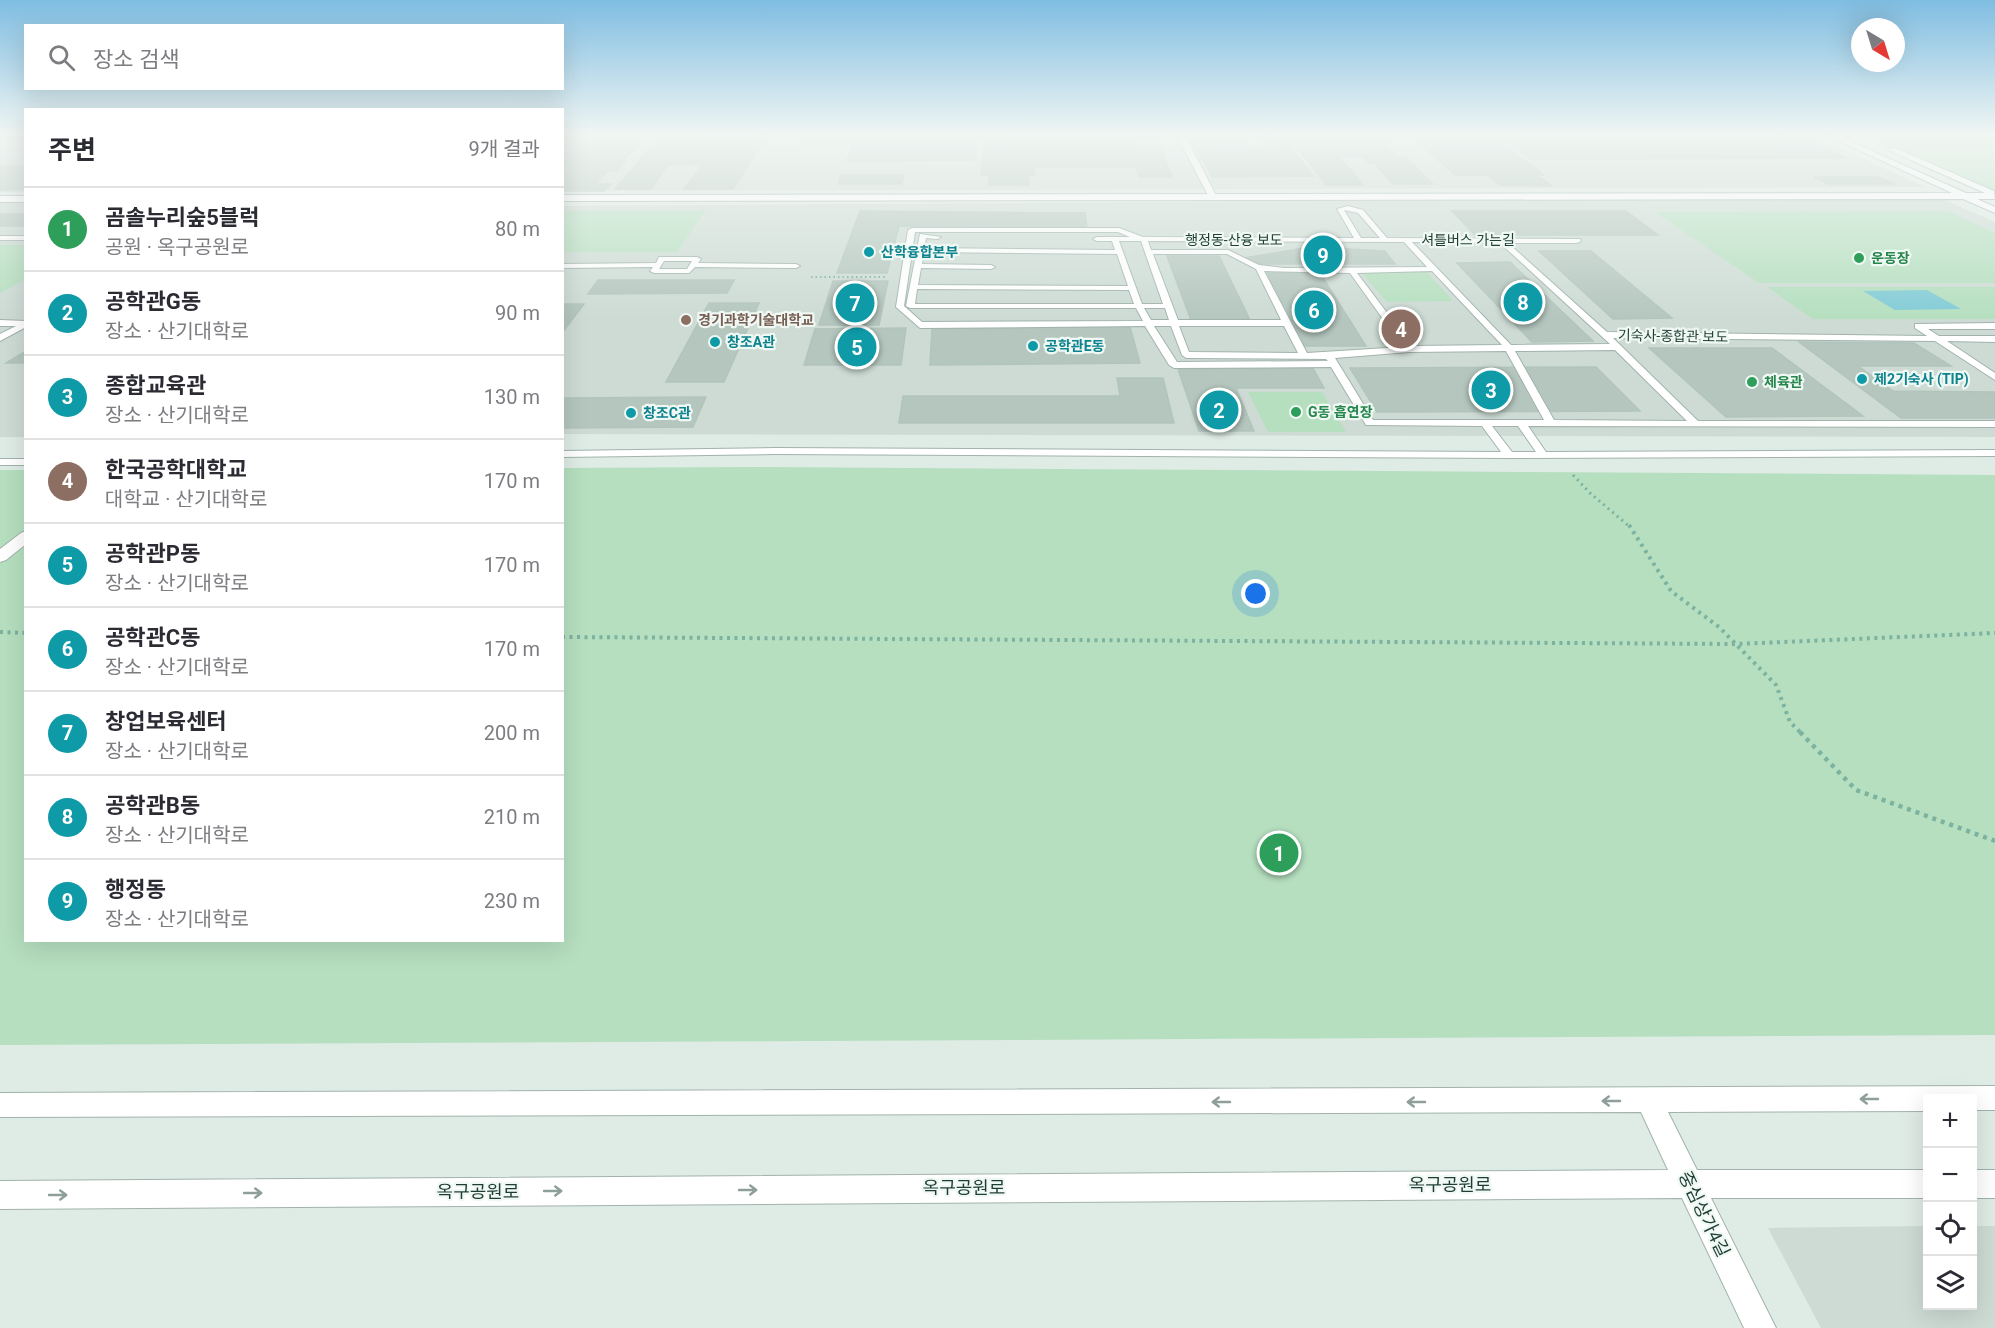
<!DOCTYPE html>
<html lang="ko">
<meta charset="utf-8">
<style>
:root{--surface:#fff;--page:#f2f2f3;--text:#2b2b33;--muted:#7c7c81;--line:#e1e1e2;--accent:#d93025}
body{margin:0;font-family:Roboto,"Noto Sans KR",sans-serif;background:var(--page);color:var(--text)}
.controls{position:absolute;right:18px;bottom:18px;display:grid;overflow:hidden;border-radius:0px;box-shadow:0 6px 24px #0002}
.controls button{width:54px;height:54px;display:grid;place-items:center;padding:0;border:0;border-bottom:2px solid var(--line);background:var(--surface);color:var(--text);font:30px sans-serif}
.compass{position:absolute;left:1851px;top:18px;width:54px;height:54px;border-radius:50%;background:var(--surface);box-shadow:0 6px 24px #0002;rotate:142deg}
.you{position:absolute;left:1256px;top:594px;width:21px;height:21px;margin:-15px;border:4px solid #fff;border-radius:50%;background:#1a73e8;box-shadow:0 0 0 9px #1a73e833}
.badge{display:grid;place-items:center;width:39px;height:39px;border-radius:50%;background:var(--accent);color:#fff;font-size:20px;font-weight:700}
.pin{position:absolute;translate:-50% -50%;border:3px solid #fff;box-shadow:0 2px 6px #0006}
.list{margin:0;padding:0;list-style:none}
h2{display:flex;justify-content:space-between;align-items:center;height:78px;margin:0;padding:0 24px;font-size:26px}
h2 small{font-size:20px;font-weight:400;color:var(--muted)}
.list li{display:grid;grid-template-columns:39px 1fr auto;gap:18px;align-items:center;box-sizing:border-box;height:84px;padding:0 24px;border-top:2px solid var(--line)}
.list b{display:block;font-size:22px;white-space:nowrap}
.list p{margin:0;font-size:20px;white-space:nowrap;color:var(--muted)}
.list em{font-size:20px;font-style:normal;color:var(--muted)}
.icon{flex:none;width:33px;height:33px;fill:none;stroke:currentColor;stroke-width:2;stroke-linecap:round;stroke-linejoin:round}
.map{position:relative;flex:none;width:1995px;height:1328px;overflow:hidden}
.search{position:absolute;background:var(--surface);box-shadow:0 6px 24px #0002;left:24px;top:24px;width:540px;height:66px;display:flex;align-items:center;gap:15px;box-sizing:border-box;padding:0 21px;border-radius:0px;color:var(--muted);font-size:22px}
.panel{position:absolute;background:var(--surface);box-shadow:0 6px 24px #0002;left:24px;top:108px;width:540px;height:834px;border-radius:0px}
.map>svg:first-child{display:block}
.built{fill:#cddbd4}
.green{fill:#b5dfbf}
.water{fill:#81cbd6}
.building{fill:#b4c6be;stroke:#b1c5bc;stroke-width:1.5}
.lines{fill:none;stroke-linecap:round;stroke-linejoin:round}
.service-casing{stroke:#a1b3ac;stroke-width:2}
.minor-casing{stroke:#a1b3ac;stroke-width:2}
.tertiary-casing{stroke:#a1b3ac;stroke-width:2}
.path-far3{stroke:#7cb2a0;stroke-width:2;stroke-dasharray:1.5 3;stroke-linecap:butt}
.path-far2{stroke:#7cb2a0;stroke-width:3;stroke-dasharray:2 4;stroke-linecap:butt}
.path-far1{stroke:#7cb2a0;stroke-width:4;stroke-dasharray:3 4.5;stroke-linecap:butt}
.path{stroke:#7cb2a0;stroke-width:4.5;stroke-dasharray:4 5;stroke-linecap:butt}
.service{fill:#fff;fill-rule:evenodd}
.minor{fill:#fff;fill-rule:evenodd}
.tertiary{fill:#fff;fill-rule:evenodd}
.oneway{stroke:#8e9e9a}
.culture-dot{fill:#0f9aa8;stroke:#eff8f3;stroke-width:2}
.leisure-dot{fill:#2e9e5b;stroke:#eff8f3;stroke-width:2}
.education-dot{fill:#8d6e63;stroke:#eff8f3;stroke-width:2}
.labels{text-anchor:middle;stroke-width:4.5;stroke-linejoin:round;paint-order:stroke}
.far-street-label{font-size:14px;fill:#1e3d34;stroke:#eff8f3}
.far-culture-label{font-size:14px;font-weight:bold;fill:#0d838f;stroke:#eff8f3;text-anchor:start}
.far-leisure-label{font-size:14px;font-weight:bold;fill:#27864d;stroke:#eff8f3;text-anchor:start}
.far-education-label{font-size:14px;font-weight:bold;fill:#785e54;stroke:#eff8f3;text-anchor:start}
.near-street-label{font-size:18px;fill:#1e3d34;stroke:#eff8f3}
</style>
<div class="map">
<svg width="1995" height="1328" viewBox="0 0 1995 1328">
<rect width="100%" height="100%" fill="#dfebe5"/>
<!-- built -->
<g class="built">
<rect x="0" y="134" width="25" height="58"/>
<path d="M562,134H1810L1925,187L563,191Z"/>
<path d="M1938,197L1995,222V437L563,434L562,206Z"/>
<rect x="0" y="202" width="25" height="235"/>
<path d="M1927,1226L1928,1306H1972L1973,1226H1995V1328H1821L1768,1228Z"/>
</g>
<!-- green -->
<g class="green">
<path d="M1856,134H1995V194Z"/>
<path d="M563,211H705L677,252H563Z"/>
<path d="M1948,211L1995,233V283H1759L1655,212Z"/>
<path d="M0,245H25L26,279L0,293Z"/>
<path d="M1427,272L1453,301L1387,302L1362,273Z"/>
<path d="M1767,287H1995V319H1813Z"/>
<path d="M1248,392H1322L1346,432H1268Z"/>
<path d="M753,467L1995,475V1035L0,1045V470H25L26,940H562L563,468Z"/>
</g>
<!-- water -->
<path class="water" d="M1927,290L1961,309L1895,310L1863,291Z"/>
<!-- building -->
<g class="building">
<rect x="0" y="134" width="26" height="4"/>
<path d="M709,134H756L750,142H703Z"/>
<path d="M811,134H849L844,146H805Z"/>
<path d="M856,134H988V140H976V160L847,161Z"/>
<path d="M994,134H1131L1132,138H993Z"/>
<path d="M1131,134H1159L1161,138H1132Z"/>
<path d="M1251,134H1340L1344,138H1254Z"/>
<path d="M1340,134H1378L1386,144H1265L1260,138H1344Z"/>
<path d="M1497,134H1795L1846,158L1531,159Z"/>
<path d="M1243,137L1248,144L1192,145L1188,138Z"/>
<rect x="0" y="138" width="26" height="3"/>
<path d="M1417,141H1499L1544,175H1455Z"/>
<path d="M984,142H1134L1135,146H1160L1172,177H1139L1136,167H1034L1035,175H1028L1029,185H989V175H981Z"/>
<path d="M562,143H641L633,152H562Z"/>
<path d="M655,143H685L671,161H639Z"/>
<path d="M685,143H718L705,161H671Z"/>
<path d="M718,143H762L733,189H684Z"/>
<path d="M1289,146L1314,176L1213,177L1195,147Z"/>
<path d="M1296,147H1386L1397,157H1305Z"/>
<path d="M562,152H631L623,161H562Z"/>
<path d="M1305,157H1339L1357,177H1320Z"/>
<path d="M1362,157H1405L1433,184H1393L1374,163H1368Z"/>
<path d="M562,161H626L617,171H562Z"/>
<path d="M639,161H671L651,189H615Z"/>
<path d="M671,161H705L702,164L668,165Z"/>
<path d="M0,166H26V189L0,190Z"/>
<path d="M608,171L589,191H562V172Z"/>
<path d="M841,175H904L902,184H838Z"/>
<path d="M1320,177H1357L1363,185H1326Z"/>
<path d="M1490,177H1540L1551,186L1500,185Z"/>
<path d="M1814,177H1878L1895,184H1829Z"/>
<path d="M598,184H611L604,191H591Z"/>
<path d="M860,211L1085,213L1087,227L899,226L887,273H837Z"/>
<path d="M1452,211H1626L1658,235H1475Z"/>
<rect x="0" y="214" width="26" height="12"/>
<path d="M1310,247L1385,251L1395,264H1258L1244,258Z"/>
<path d="M1539,251H1591L1672,318L1613,319Z"/>
<path d="M1167,256H1219L1250,320H1191Z"/>
<path d="M1510,262L1593,341L1532,342L1457,263Z"/>
<path d="M1267,273H1320L1366,346H1305Z"/>
<path d="M598,280H734L727,293L588,294Z"/>
<path d="M833,281H888L879,325H819Z"/>
<path d="M709,303H759L724,382H666Z"/>
<path d="M562,304H584L562,333Z"/>
<path d="M1130,327L1140,363L930,365L932,329Z"/>
<path d="M906,328L901,365H804L815,329Z"/>
<path d="M1799,342L1914,343L1951,366H1858L1893,391L1995,392V418H1901Z"/>
<path d="M1649,348H1772L1863,416L1726,417Z"/>
<path d="M26,351V363H6Z"/>
<path d="M1596,367L1640,411L1377,412L1350,368Z"/>
<path d="M1313,368L1324,388H1236L1254,431H1199L1178,369Z"/>
<path d="M1117,378H1163L1174,423H899L903,396H1120Z"/>
<path d="M706,397L693,427L562,428V398Z"/>
</g>
<g class="lines">
<defs>
<g id="service">
<path d="M1348,206L1363,210L1387,238L1580,239L1581,241L1577,243H1508L1607,332L1927,336L1915,328V324L1995,323V329H1928L1939,336H1995V342L1947,341L1995,373V380L1935,341L1613,338L1698,421H1995V427L1528,426L1546,452L1995,450V456L1509,458L775,454L562,457V451L775,448L1501,452L1482,426L1366,425L1331,367L1174,368L1169,365L1145,326L920,328L896,307L908,230L912,228H1119L1143,237L1354,238L1337,209ZM1344,210L1358,213L1380,238H1361ZM915,232H1118L1130,237H1097L1093,239L1097,241H1112L1115,250L924,248L926,238L937,239L941,237L920,234L906,306L910,308H1136L1143,321L922,322L904,306ZM1119,241H1141L1163,304H1142ZM1148,241L1404,242L1427,267L1284,268L1259,265L1228,250H1151ZM1412,242L1500,243L1610,344L1511,345ZM924,252L1117,254L1128,286L918,285L921,268L991,269L995,267L991,265L922,264ZM1153,254H1227L1256,269L1281,320H1178ZM1264,271L1350,273L1403,347L1307,353ZM1432,271L1502,345L1412,346L1357,273ZM917,289L1129,290L1134,304H915ZM1144,308H1165L1169,320H1151ZM1154,326H1171L1182,355L1186,358L1326,359L1328,361L1177,362ZM1179,326H1284L1298,353L1189,352ZM1615,350L1687,421L1554,420L1515,351ZM1506,351L1544,420H1373L1335,358L1409,352ZM1492,426H1518L1536,452H1512Z"/>
<rect x="0" y="236" width="26" height="4"/>
<path d="M659,257H697L701,259L698,263L796,264L800,266L796,268L695,267L689,273H654L650,271L653,267L562,268V264L656,263ZM664,261H692L687,269H659Z"/>
<path d="M0,320L26,321V327L0,341V334L16,326H0Z"/>
<rect x="0" y="459" width="26" height="6"/>
</g>
<path id="minor" d="M1176,134H1184L1217,197L1216,199L1209,197Z"/>
<g id="tertiary">
<path d="M1824,134H1834L1966,193H1985L1888,150L1895,148L1994,191L1995,199H1977L1995,207V213L1963,199L562,201V195L1952,193Z"/>
<rect x="0" y="196" width="26" height="6"/>
<path d="M26,531V544L6,560L0,562V549L21,533Z"/>
<path d="M1995,1086V1110H1972V1098H1928V1111L1668,1112L1697,1170H1928V1198H1711L1776,1328H1744L1682,1198L0,1209V1181L1668,1170L1641,1112L0,1117V1093Z"/>
<rect x="1972" y="1170" width="23" height="28"/>
</g>
</defs>
<!-- service casing -->
<use href="#service" class="service-casing"/>
<!-- minor casing -->
<use href="#minor" class="minor-casing"/>
<!-- tertiary casing -->
<use href="#tertiary" class="tertiary-casing"/>
<!-- path-far3 -->
<path class="path-far3" d="M811,277H885"/>
<!-- path-far2 -->
<path class="path-far2" d="M1573,475L1590,493L1630,527"/>
<!-- path-far1 -->
<g class="path-far1">
<path d="M1629,525L1671,591L1719,627L1776,685L1790,722L1801,733"/>
<path d="M0,632L26,633"/>
<path d="M562,637L1736,644L1995,633"/>
</g>
<!-- path -->
<path class="path" d="M1800,732L1856,790L1995,841"/>
<!-- service -->
<use href="#service" class="service"/>
<!-- minor -->
<use href="#minor" class="minor"/>
<!-- tertiary -->
<use href="#tertiary" class="tertiary"/>
</g>
<!-- one-way arrows -->
<defs><path id="oneway-shaft" d="M-6 0H5M1.5-3L5.5 0L1.5 3" fill="none" stroke-width="1.6" stroke-linecap="round" stroke-linejoin="round" transform="scale(1.5)"/></defs>
<g class="oneway">
<use href="#oneway-shaft" transform="translate(1869 1099) rotate(180)"/>
<use href="#oneway-shaft" transform="translate(1611 1101) rotate(180)"/>
<use href="#oneway-shaft" transform="translate(1221 1102) rotate(180)"/>
<use href="#oneway-shaft" transform="translate(1416 1102) rotate(180)"/>
<use href="#oneway-shaft" transform="translate(748 1190)"/>
<use href="#oneway-shaft" transform="translate(553 1191)"/>
<use href="#oneway-shaft" transform="translate(253 1193)"/>
<use href="#oneway-shaft" transform="translate(58 1195)"/>
</g>
<!-- sky -->
<linearGradient id="sky" x2="0" y2="1"><stop stop-color="#7fbde1"/><stop offset="0.42" stop-color="#f1f6f3"/><stop offset="1" stop-color="#f1f6f3" stop-opacity="0"/></linearGradient>
<rect width="1995" height="320" fill="url(#sky)"/>
<!-- markers -->
<g class="culture-dot">
<circle cx="869" cy="252" r="6"/>
<circle cx="715" cy="342" r="6"/>
<circle cx="1033" cy="346" r="6"/>
<circle cx="1862" cy="379" r="6"/>
<circle cx="631" cy="413" r="6"/>
</g>
<g class="leisure-dot">
<circle cx="1859" cy="258" r="6"/>
<circle cx="1752" cy="382" r="6"/>
<circle cx="1296" cy="412" r="6"/>
</g>
<circle class="education-dot" cx="686" cy="320" r="6"/>
<g class="labels">
<!-- far-street labels -->
<g class="far-street-label">
<text x="1234" y="245">행정동-산융 보도</text>
<text x="1468" y="245">셔틀버스 가는길</text>
<text transform="translate(1673 336) rotate(1)" y="5">기숙사-종합관 보도</text>
</g>
<!-- far-culture labels -->
<g class="far-culture-label">
<text x="881" y="257">산학융합본부</text>
<text x="727" y="347">창조A관</text>
<text x="1045" y="351">공학관E동</text>
<text x="1874" y="384">제2기숙사 (TIP)</text>
<text x="643" y="418">창조C관</text>
</g>
<!-- far-leisure labels -->
<g class="far-leisure-label">
<text x="1871" y="263">운동장</text>
<text x="1764" y="387">체육관</text>
<text x="1308" y="417">G동 흡연장</text>
</g>
<!-- far-education labels -->
<g class="far-education-label">
<text x="698" y="325">경기과학기술대학교</text>
</g>
<!-- near-street labels -->
<g class="near-street-label">
<text x="1450" y="1191">옥구공원로</text>
<text x="964" y="1194">옥구공원로</text>
<text x="478" y="1198">옥구공원로</text>
<text transform="translate(1704 1214) rotate(64)" y="6">중심상가4길</text>
</g>
</g>
</svg>
<div class="controls">
<button>+</button>
<button>−</button>
<button><svg class="icon" aria-label="locate" viewBox="0 0 24 24"><circle cx="12" cy="12" r="6"/><path d="M12 2v4M12 18v4M2 12h4M18 12h4"/></svg></button>
<button><svg class="icon" aria-label="layers" viewBox="0 0 24 24"><path d="M12 4l9 5-9 5-9-5zM3 14l9 5 9-5"/></svg></button>
</div>
<svg class="compass" viewBox="-18 -18 36 36"><path d="M0-13l5 13h-10z" fill="#e53935"/><path d="M0 13l5-13h-10z" fill="#7c7c81"/></svg>
<div class="you"></div>
<div class="pin badge" style="left:1279px;top:853px;background:#2e9e5b">1</div>
<div class="pin badge" style="left:1219px;top:410px;background:#0f9aa8">2</div>
<div class="pin badge" style="left:1491px;top:390px;background:#0f9aa8">3</div>
<div class="pin badge" style="left:1401px;top:329px;background:#8d6e63">4</div>
<div class="pin badge" style="left:857px;top:347px;background:#0f9aa8">5</div>
<div class="pin badge" style="left:1314px;top:310px;background:#0f9aa8">6</div>
<div class="pin badge" style="left:855px;top:303px;background:#0f9aa8">7</div>
<div class="pin badge" style="left:1523px;top:302px;background:#0f9aa8">8</div>
<div class="pin badge" style="left:1323px;top:255px;background:#0f9aa8">9</div>
<div class="search"><svg class="icon" aria-label="search" viewBox="0 0 24 24"><circle cx="10" cy="10" r="6"/><path d="M15 15l6 6"/></svg>장소 검색</div>
<section class="panel">
<h2>주변<small>9개 결과</small></h2>
<ul class="list">
<li><span class="badge" style="background:#2e9e5b">1</span><div><b>곰솔누리숲5블럭</b><p>공원 · 옥구공원로</p></div><em>80 m</em></li>
<li><span class="badge" style="background:#0f9aa8">2</span><div><b>공학관G동</b><p>장소 · 산기대학로</p></div><em>90 m</em></li>
<li><span class="badge" style="background:#0f9aa8">3</span><div><b>종합교육관</b><p>장소 · 산기대학로</p></div><em>130 m</em></li>
<li><span class="badge" style="background:#8d6e63">4</span><div><b>한국공학대학교</b><p>대학교 · 산기대학로</p></div><em>170 m</em></li>
<li><span class="badge" style="background:#0f9aa8">5</span><div><b>공학관P동</b><p>장소 · 산기대학로</p></div><em>170 m</em></li>
<li><span class="badge" style="background:#0f9aa8">6</span><div><b>공학관C동</b><p>장소 · 산기대학로</p></div><em>170 m</em></li>
<li><span class="badge" style="background:#0f9aa8">7</span><div><b>창업보육센터</b><p>장소 · 산기대학로</p></div><em>200 m</em></li>
<li><span class="badge" style="background:#0f9aa8">8</span><div><b>공학관B동</b><p>장소 · 산기대학로</p></div><em>210 m</em></li>
<li><span class="badge" style="background:#0f9aa8">9</span><div><b>행정동</b><p>장소 · 산기대학로</p></div><em>230 m</em></li>
</ul>
</section>
</div>
